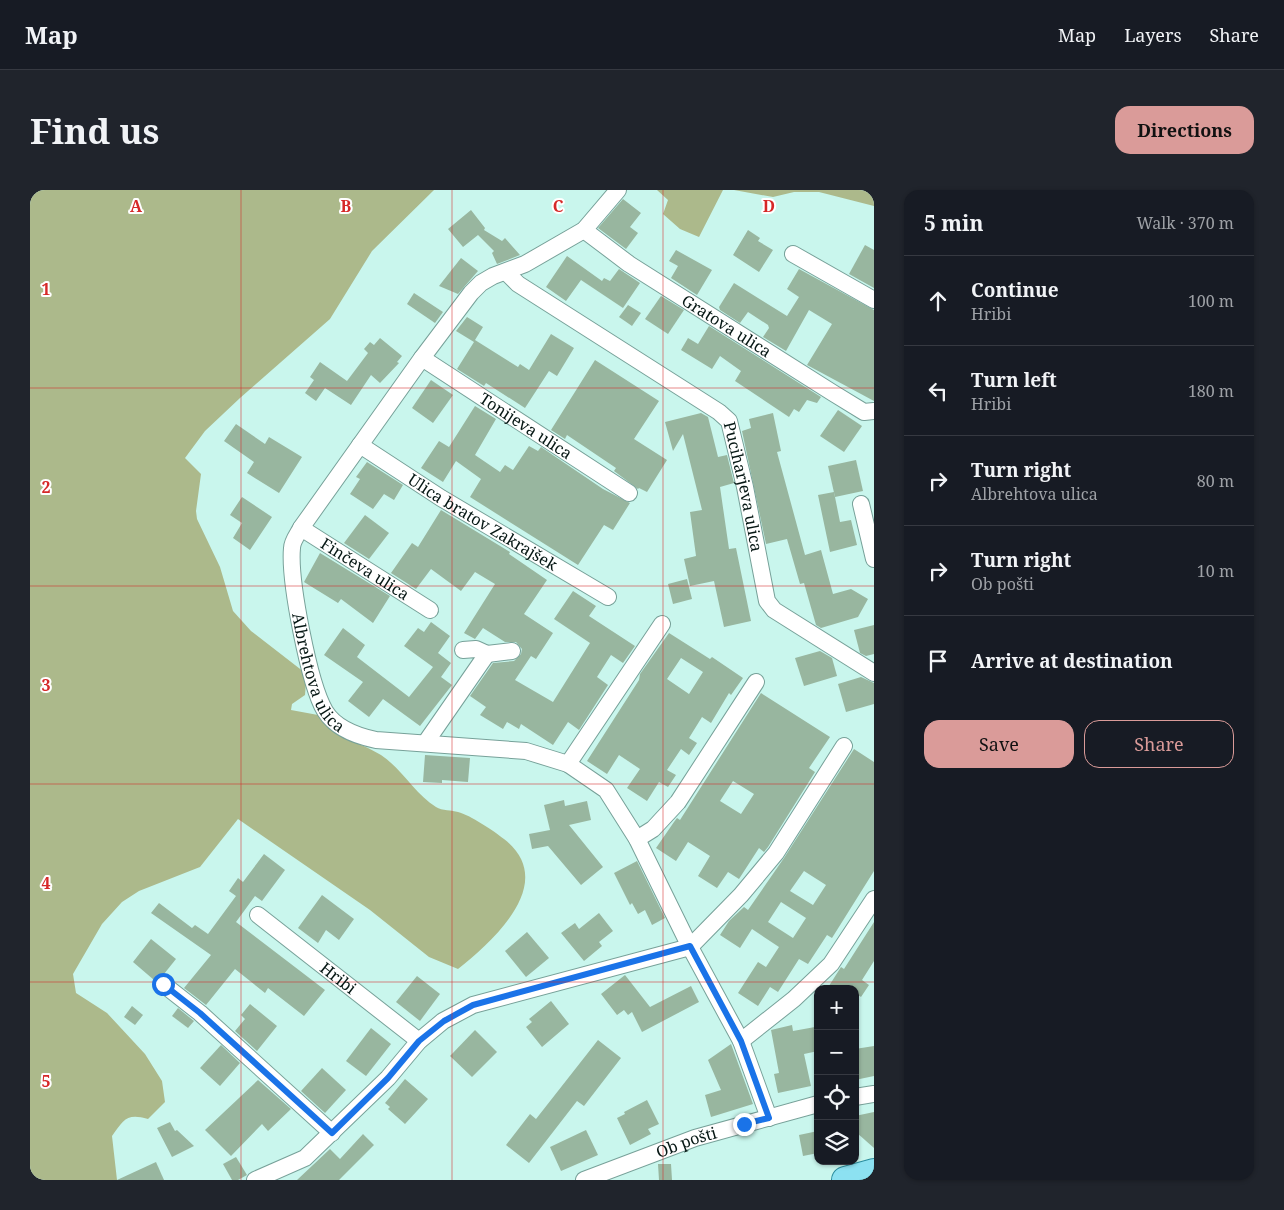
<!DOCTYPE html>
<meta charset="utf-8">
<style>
:root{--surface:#171b24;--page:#20242c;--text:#f1f3f6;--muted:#9ea1a6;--line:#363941;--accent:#da9b99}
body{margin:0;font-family:"Noto Serif",serif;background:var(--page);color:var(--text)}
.controls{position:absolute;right:15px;bottom:15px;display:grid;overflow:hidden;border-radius:10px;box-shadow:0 1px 4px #0004}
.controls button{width:45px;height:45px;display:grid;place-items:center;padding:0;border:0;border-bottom:1px solid var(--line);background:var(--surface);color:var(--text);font:25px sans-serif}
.stop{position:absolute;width:15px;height:15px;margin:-11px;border:4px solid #1a73e8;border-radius:50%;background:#fff}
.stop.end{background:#1a73e8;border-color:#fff;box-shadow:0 1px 5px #0008}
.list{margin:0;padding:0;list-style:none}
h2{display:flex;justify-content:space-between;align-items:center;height:65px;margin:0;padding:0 20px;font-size:21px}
h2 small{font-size:16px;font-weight:400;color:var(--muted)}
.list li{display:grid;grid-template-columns:32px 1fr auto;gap:15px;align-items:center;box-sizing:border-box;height:90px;padding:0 20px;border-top:1px solid var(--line)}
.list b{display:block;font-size:19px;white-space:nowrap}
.list p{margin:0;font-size:16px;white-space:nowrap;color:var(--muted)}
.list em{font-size:16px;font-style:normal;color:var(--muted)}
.actions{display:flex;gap:10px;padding:15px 20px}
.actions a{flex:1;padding:11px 0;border:1px solid var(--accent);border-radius:15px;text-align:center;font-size:18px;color:var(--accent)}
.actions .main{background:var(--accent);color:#111}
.icon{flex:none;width:28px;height:28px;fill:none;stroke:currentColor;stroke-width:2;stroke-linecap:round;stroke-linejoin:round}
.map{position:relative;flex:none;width:844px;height:990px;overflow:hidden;border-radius:15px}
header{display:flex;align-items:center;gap:30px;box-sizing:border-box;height:70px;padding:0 25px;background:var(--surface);border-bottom:1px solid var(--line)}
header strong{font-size:24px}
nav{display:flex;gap:28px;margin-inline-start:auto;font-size:18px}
.intro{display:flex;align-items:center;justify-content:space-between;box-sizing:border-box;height:120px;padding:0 30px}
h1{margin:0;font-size:35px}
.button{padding:12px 22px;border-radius:15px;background:var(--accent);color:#111;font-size:18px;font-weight:700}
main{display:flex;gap:30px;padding:0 30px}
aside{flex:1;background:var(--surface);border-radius:15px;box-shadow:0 1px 4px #0004}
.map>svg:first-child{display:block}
.forest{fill:#acb98b}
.building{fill:#98b69f;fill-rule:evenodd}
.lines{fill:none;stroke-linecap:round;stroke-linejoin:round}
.street-casing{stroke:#77a199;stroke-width:18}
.primary-casing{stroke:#2b8d9e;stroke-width:28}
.street{stroke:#fff;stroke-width:16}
.primary{stroke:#8ce1f1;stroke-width:26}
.route{stroke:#1a73e8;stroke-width:6}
.grid{fill:none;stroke:#d62828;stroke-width:1;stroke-opacity:0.55}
.labels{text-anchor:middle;stroke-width:4;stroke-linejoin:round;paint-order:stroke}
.street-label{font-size:16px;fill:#061714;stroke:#fff}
.grid-label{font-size:16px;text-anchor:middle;font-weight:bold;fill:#d62828;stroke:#fff;stroke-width:4;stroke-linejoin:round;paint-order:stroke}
</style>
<header>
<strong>Map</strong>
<nav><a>Map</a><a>Layers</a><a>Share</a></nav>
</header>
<div class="intro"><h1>Find us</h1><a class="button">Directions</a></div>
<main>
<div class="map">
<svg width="844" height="990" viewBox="0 0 844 990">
<rect width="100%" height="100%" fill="#c9f6ed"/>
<!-- forest -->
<g class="forest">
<path d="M0,0H404L342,61L300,129L210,208L175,241L155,268L171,284L166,321L167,329L190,377L203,421L221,441L274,482L276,493L275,505L262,514L261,520L288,525C302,547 330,552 351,565C372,579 385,604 406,617C412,621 422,620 428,622C440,625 464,641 474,649C529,692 464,750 428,779L399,767L340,720L208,629L170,677L109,701L92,712L72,734L43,784L46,803L77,823L115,864L132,891L135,912L118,929C96,923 94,930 82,946L87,990H0Z"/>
<path d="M627,0H693L669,47L650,39L633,24L638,10Z"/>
<path d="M704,0H844V16L789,2H764L743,7Z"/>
</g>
<!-- building -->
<g class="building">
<path d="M593,9L611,23L600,37L608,43L596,59L568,38Z"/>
<path d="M441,20L455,38L454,40L472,51L475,48L490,65L467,74L462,63L464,61L448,45L433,57L418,39Z"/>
<path d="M718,40L730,48L728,51L743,60L729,82L703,65Z"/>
<path d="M835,55L844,60V98L819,84Z"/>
<path d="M646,60L682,80L667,105L641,88L648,76L639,71Z"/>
<path d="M537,66L572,91L574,88L580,91L589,79L610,93L593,118L551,90L536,111L516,97Z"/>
<path d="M431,68L448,81L428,104L409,96Z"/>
<path d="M769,79L844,120V211L777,175L802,134L779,120L756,161L733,147L739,138L738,135L718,122L710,133L690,120L689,117L704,93L757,126L769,107L757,99Z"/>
<path d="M384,103L413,122L405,133L377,114Z"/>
<path d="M631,106L654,120L638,144L615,129Z"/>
<path d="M598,115L611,123L602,136L589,127Z"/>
<path d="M437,127L453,137L445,150L488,177L490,174L499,180L521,144L544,158L527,186L519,181L495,218L456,193L454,196L427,179L444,152L426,141Z"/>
<path d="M679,136L791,207L787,213L777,210L769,222L764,219L759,227L705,191L711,181L690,166L682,179L651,160L658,148L668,154Z"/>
<path d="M350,148L372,166L367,172L369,173L350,193L341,185L321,215L295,198L286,211L275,203L284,190L280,187L290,172L317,191L338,163L334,159L340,152L344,155Z"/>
<path d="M565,170L629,211L604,249L637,270L617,302L609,298L608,299L584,281L586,278L537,245L535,249L521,240Z"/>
<path d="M401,190L423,205L403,233L382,218Z"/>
<path d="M445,216L466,229L445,265L470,282L475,275L483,280L499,256L508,261L511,257L573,299L600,313L583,340L574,335L548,375L440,307L451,289L426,271L413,292L391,278L409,251L419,257Z"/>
<path d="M808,220L832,236L814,262L790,246Z"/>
<path d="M671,223L678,227L688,267L697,265L704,293L690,297L699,359L706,358L721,431L694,437L684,391L660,396L654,369L666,366L660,322L672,320L653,244L643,261L635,232Z"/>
<path d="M743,223L751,261L747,262L775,365L791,360L803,404L821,399L838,409L828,427L791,438L786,435L774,393L770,394L757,349L736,354L712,241L721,238L719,229Z"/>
<path d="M206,234L235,254L239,247L272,267L249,303L217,283L224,272L194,251Z"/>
<path d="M826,270L833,301L805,307L798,276Z"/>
<path d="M337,272L373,295L364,310L354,304L343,319L320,304L330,289L326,287Z"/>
<path d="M804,302L810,332L821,330L827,355L800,362L788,305Z"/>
<path d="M212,307L242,327L220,360L203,348L212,333L200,325Z"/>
<path d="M411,320L480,362L479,364L517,390L494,424L523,443L506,469L501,466L485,490L523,512L560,453L524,429L543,401L566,416L559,426L605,456L593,473L581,465L567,487L578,495L549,540L538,532L523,555L491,534L489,539L477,532L473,539L450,525L456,517L440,506L463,473L484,471L491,464L492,459L486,452H475L453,438L445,449L434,443L465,394L445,382L431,401L401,379L386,399L361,383L382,353L388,357Z"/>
<path d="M335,325L359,343L339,369L314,353Z"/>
<path d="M290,363L360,406L343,433L311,409L308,413L274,392Z"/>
<path d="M657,389L662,409L643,414L638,394Z"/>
<path d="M401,432L420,446L408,463L421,473L411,487L422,495L390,536L353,509L339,527L318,511L333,492L294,465L313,438L335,455L327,467L379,507L403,477L374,456L388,438L394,442Z"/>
<path d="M844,435V464L836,466L830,463L824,440Z"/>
<path d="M639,443L680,469L682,467L713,488L701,505L699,503L681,533L672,527L659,548L667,553L659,565L651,559L637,580L646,585L638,597L629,592L617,611L597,598L610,579L589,565L577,584L557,571L609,490L610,484ZM651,468L673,482L659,504L637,489Z"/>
<path d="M790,461L802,468L807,486L774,496L765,468Z"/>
<path d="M831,487L844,493V514L816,522L808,494Z"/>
<path d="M731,503L800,547L779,578L785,582L738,657L734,662L729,658L709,689L698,682L687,698L668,686L680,666L658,652L646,671L626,658L644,632L647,628L650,630ZM703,591L724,604L711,624L690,611Z"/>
<path d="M824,559L844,572V681L802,748L797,745L778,774L769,769L748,802L740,797L728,816L708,803L728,772L736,777L749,757L722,739L710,758L690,745L699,731L714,717L718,720L754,668ZM774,681L796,695L783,715L760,701ZM751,712L776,728L763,748L738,732Z"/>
<path d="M395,565L440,568L438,592L412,590V593L393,592Z"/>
<path d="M534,610L535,616L557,611L561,630L539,635L573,677L551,695L518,656L502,659L499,644L520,640L514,615Z"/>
<path d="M234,664L255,680L232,711L225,706L206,732L295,800L274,826L238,798L235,803L205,779L176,815L154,798L181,765L121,723L129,713L162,738L165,735L178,744L206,706L199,701L208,688L213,692Z"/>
<path d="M607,671L635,728L622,735L615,720L608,724L602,713L600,715L584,683Z"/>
<path d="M292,705L324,729L309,750L296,740L288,753L268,738Z"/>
<path d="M569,723L583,741L569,752L572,756L554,771L531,743L545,733L549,739Z"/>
<path d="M844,732V771L832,790L839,795L831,807L825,803V799H797L811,777L814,779Z"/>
<path d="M497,742L519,768L496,787L475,761Z"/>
<path d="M121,749L146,769L134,784L124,790L103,772Z"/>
<path d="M595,785L620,817L661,796L669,812L612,842L602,822L598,825L594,820L587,825L571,804Z"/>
<path d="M387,786L410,804L390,831L366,812Z"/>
<path d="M521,811L539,834L512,857L496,837L502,832L499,829Z"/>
<path d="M220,814L247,836L227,861L205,841L215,829L211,825Z"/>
<path d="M102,816L113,825L105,835L94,827Z"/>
<path d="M148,818L164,831L158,838L142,826Z"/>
<path d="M762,835L763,841L785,837L788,861L774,864L781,896L748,903L744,884L749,883L741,840Z"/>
<path d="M341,838L361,854L336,886L316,871Z"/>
<path d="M445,840L467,862L442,887L420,866Z"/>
<path d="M568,850L591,868L554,916L547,911L499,973L476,955L500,924L506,929Z"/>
<path d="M701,854L723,914L681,927L675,905L691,900L678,870Z"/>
<path d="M191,855L210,873L190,896L170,878Z"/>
<path d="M844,856V886L825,890V859Z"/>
<path d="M292,878L316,900L295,923L271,901Z"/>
<path d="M375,889L398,909L375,934L358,919L360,917L355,913Z"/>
<path d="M228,890L261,919L238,941L232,934L201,966L175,940Z"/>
<path d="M617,910L629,934L618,939L621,944L600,955L587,928L595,924L594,922Z"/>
<path d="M844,922V958L827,943L825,936V926Z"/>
<path d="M140,932L145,941L147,940L164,956L142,967L127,938Z"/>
<path d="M556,940L568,965L531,981L520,957Z"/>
<path d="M788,941V963L773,966L769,945Z"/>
<path d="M333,944L344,955L309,990H267L300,959L310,969Z"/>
<path d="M206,967L217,985L208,990H202L193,974Z"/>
<path d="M126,972L134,990H87Z"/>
<path d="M628,974H641L642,990H629Z"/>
</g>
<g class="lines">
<defs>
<g id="street">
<path id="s1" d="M588,0L554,40L495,74L463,86L451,93L441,103L392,168L271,338C268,344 262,351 262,358C259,390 279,494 295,521C306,539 327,546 346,550L496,561L538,574L576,600L607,649L660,757L711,851L739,928"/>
<path id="s2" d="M554,40L599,74L803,203L834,222L844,221"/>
<path d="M763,64L844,110"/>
<path id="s3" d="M476,82L488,94L689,222L699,231L715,297L737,411L744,420L844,483"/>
<path id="s4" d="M392,168L599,303"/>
<path id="s5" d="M330,255L411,308L578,407"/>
<path d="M831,314L844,369"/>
<path id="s6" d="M271,338L400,420"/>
<path d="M457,464L482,461"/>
<path d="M396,552L457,464L446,459L433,460"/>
<path d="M538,574L632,434"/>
<path d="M607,649L623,639L648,612L726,492"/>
<path id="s7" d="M228,725L389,851"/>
<path d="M133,794L170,823L302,943"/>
<path d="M711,851L764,809L801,774L844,709"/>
<path d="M825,907L844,904"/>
<path d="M225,990L275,968L358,888L389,851L413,831L443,815L660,757L711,705L746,663L814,556"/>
<path id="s8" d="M554,990L665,948L788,914"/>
</g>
<path id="primary" d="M815,990L844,982"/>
</defs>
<!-- street casing -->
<use href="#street" class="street-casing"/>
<!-- primary casing -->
<use href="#primary" class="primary-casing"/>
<!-- street -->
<use href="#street" class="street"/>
<!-- primary -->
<use href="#primary" class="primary"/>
</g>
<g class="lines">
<!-- route -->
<path class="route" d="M133,794L170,823L302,943L358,888L389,851L414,831L443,815L660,756L711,851L739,928L714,934"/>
</g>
<!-- grid -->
<path class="grid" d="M211,0V990M422,0V990M633,0V990M0,198H844M0,396H844M0,594H844M0,792H844"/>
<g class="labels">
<!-- street labels -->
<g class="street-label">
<text dy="6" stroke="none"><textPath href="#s2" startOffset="172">Gratova ulica</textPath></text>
<text dy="6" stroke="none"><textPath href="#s4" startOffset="124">Tonijeva ulica</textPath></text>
<text dy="6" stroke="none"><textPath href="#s3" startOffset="336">Puciharjeva ulica</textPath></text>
<text dy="6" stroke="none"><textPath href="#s5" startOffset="145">Ulica bratov Zakrajšek</textPath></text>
<text dy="6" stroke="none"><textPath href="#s6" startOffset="76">Finčeva ulica</textPath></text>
<text dy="6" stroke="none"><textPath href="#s1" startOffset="624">Albrehtova ulica</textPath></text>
<text dy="6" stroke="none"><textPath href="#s7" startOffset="102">Hribi</textPath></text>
<text dy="6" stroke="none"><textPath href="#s8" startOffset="109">Ob pošti</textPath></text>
</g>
</g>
<g class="grid-label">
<text x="106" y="22">A</text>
<text x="316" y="22">B</text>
<text x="528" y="22">C</text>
<text x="739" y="22">D</text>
<text x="16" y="105">1</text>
<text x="16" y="303">2</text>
<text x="16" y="501">3</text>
<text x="16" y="699">4</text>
<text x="16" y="897">5</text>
</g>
</svg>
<div class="controls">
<button>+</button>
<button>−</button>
<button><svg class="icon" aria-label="locate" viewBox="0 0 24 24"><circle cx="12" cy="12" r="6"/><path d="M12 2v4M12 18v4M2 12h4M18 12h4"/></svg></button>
<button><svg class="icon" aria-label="layers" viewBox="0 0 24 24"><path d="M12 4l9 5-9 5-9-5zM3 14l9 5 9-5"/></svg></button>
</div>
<div class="stop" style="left:133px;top:794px"></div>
<div class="stop end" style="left:714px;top:934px"></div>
</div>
<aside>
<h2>5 min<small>Walk · 370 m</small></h2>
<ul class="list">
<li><svg class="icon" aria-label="ahead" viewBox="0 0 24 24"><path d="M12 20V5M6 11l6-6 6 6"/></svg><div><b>Continue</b><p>Hribi</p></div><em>100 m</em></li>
<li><svg class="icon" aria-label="left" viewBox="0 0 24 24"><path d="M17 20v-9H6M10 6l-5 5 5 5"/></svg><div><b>Turn left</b><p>Hribi</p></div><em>180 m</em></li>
<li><svg class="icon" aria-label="right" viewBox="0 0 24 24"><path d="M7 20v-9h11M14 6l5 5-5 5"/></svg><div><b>Turn right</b><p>Albrehtova ulica</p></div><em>80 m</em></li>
<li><svg class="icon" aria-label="right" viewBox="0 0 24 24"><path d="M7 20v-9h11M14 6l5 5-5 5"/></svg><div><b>Turn right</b><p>Ob pošti</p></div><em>10 m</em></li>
<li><svg class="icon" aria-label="arrive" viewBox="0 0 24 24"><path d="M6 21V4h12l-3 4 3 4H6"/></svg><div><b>Arrive at destination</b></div></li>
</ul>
<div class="actions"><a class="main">Save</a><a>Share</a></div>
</aside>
</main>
